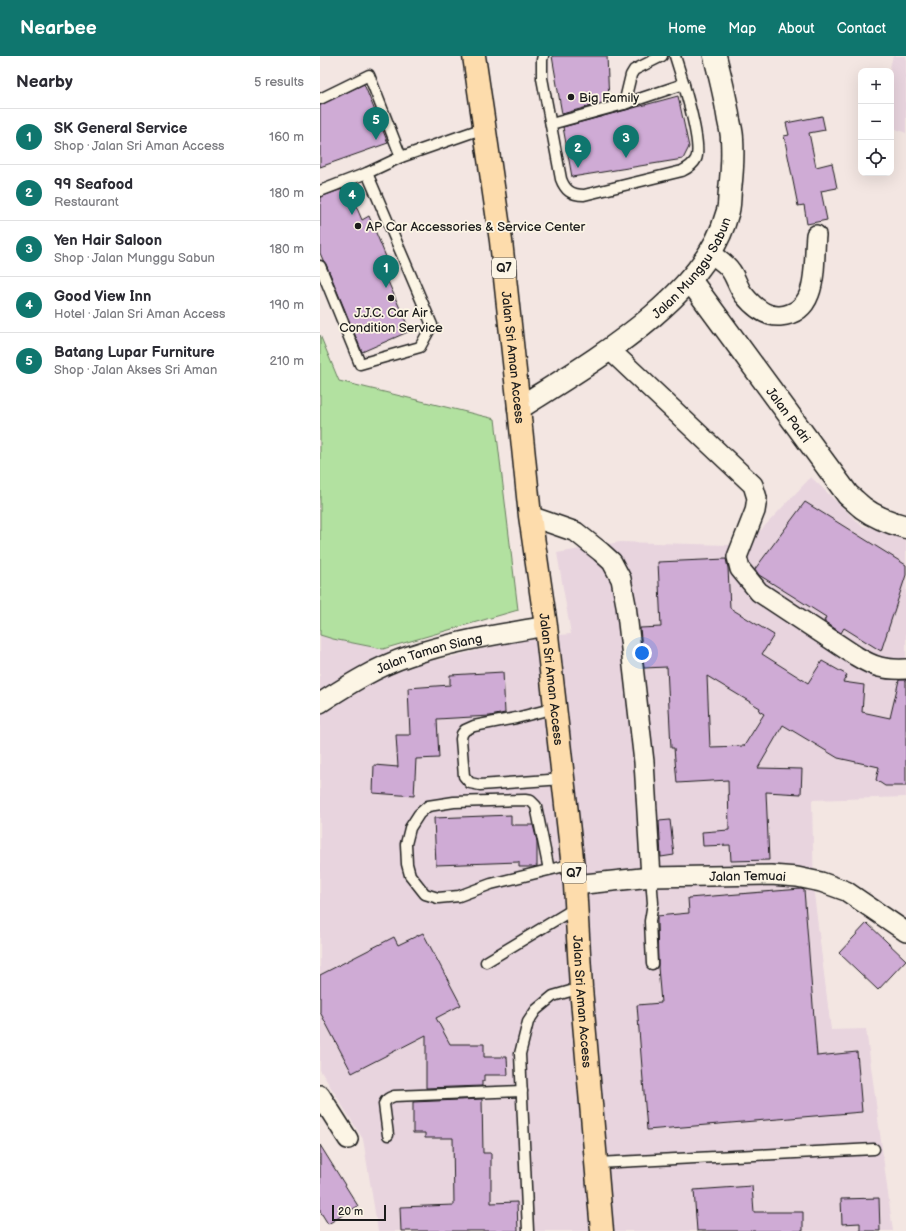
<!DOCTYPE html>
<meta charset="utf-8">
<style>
:root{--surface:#fff;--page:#f7f7f7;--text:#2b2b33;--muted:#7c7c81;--line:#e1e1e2;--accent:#0f766e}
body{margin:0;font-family:"Balsamiq Sans",sans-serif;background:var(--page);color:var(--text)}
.controls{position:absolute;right:12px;top:12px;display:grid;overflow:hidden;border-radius:8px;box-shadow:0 4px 16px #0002}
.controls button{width:36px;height:36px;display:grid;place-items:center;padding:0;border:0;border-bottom:1px solid var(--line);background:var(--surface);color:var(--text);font:20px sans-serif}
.scale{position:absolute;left:12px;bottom:10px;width:54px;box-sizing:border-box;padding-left:4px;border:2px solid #1c1c1c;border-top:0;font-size:11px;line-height:14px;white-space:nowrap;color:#1c1c1c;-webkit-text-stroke:3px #fcf5e5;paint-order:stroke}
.you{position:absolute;left:322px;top:597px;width:14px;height:14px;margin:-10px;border:3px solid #fff;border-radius:50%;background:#1a73e8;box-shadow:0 0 0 6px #1a73e833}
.badge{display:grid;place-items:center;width:26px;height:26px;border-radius:50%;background:var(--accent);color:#fff;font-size:13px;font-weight:700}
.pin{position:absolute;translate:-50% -33px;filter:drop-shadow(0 1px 2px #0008)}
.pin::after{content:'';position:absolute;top:21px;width:14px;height:12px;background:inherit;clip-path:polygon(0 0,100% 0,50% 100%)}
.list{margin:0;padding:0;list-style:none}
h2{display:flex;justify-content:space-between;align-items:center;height:52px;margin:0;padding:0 16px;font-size:17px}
h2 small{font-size:13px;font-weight:400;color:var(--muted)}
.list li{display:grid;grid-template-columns:26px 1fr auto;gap:12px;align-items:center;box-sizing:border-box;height:56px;padding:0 16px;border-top:1px solid var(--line)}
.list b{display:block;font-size:15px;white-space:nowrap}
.list p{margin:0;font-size:13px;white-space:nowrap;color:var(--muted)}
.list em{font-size:13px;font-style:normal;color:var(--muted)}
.icon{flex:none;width:22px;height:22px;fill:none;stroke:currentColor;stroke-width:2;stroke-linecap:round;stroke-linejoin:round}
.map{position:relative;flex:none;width:586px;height:1175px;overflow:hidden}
header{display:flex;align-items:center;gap:24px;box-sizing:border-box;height:56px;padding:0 20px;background:var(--accent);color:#fff}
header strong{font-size:19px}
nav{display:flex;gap:22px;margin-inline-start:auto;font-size:14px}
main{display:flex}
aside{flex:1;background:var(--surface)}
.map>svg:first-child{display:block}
.built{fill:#e8d4de}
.green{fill:#b2e1a0;stroke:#677e5e}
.building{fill:#cfabd5;stroke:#1c1c1c;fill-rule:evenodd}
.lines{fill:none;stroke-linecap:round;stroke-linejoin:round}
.service-casing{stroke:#1c1c1c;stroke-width:13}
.minor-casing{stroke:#1c1c1c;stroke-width:22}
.tertiary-casing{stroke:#1c1c1c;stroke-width:25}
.primary-casing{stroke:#1c1c1c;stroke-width:25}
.service{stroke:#fcf5e5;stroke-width:10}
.minor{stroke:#fcf5e5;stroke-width:19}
.tertiary{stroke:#fcf5e5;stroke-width:22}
.primary{stroke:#fddcac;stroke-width:22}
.poi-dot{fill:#1c1c1c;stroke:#fcf5e5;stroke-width:1.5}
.labels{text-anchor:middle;stroke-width:3.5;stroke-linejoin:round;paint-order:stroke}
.shield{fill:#fcf5e5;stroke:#5f5d58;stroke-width:1}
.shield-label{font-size:12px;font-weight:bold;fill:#1c1c1c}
.poi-label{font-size:13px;fill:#1c1c1c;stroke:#fcf5e5;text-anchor:start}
.street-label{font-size:13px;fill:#1c1c1c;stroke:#fcf5e5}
</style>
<header>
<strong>Nearbee</strong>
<nav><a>Home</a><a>Map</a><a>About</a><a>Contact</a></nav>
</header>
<main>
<aside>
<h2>Nearby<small>5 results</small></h2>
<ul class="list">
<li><span class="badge">1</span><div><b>SK General Service</b><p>Shop · Jalan Sri Aman Access</p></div><em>160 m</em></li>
<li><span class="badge">2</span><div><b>99 Seafood</b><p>Restaurant</p></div><em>180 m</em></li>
<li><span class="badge">3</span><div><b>Yen Hair Saloon</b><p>Shop · Jalan Munggu Sabun</p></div><em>180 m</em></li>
<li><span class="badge">4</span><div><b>Good View Inn</b><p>Hotel · Jalan Sri Aman Access</p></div><em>190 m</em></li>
<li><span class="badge">5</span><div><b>Batang Lupar Furniture</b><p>Shop · Jalan Akses Sri Aman</p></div><em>210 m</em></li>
</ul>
</aside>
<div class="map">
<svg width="586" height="1175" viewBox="0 0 586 1175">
<rect width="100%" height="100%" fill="#f3e6e2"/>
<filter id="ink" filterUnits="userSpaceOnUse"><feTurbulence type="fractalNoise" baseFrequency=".025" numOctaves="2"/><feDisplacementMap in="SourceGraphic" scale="8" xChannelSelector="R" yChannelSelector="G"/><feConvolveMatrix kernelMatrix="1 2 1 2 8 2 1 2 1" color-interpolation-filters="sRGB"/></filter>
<g filter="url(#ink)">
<!-- built -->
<g class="built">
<path d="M573,0H586V77L571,71V15H569Z"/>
<path d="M491,421L542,470L586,478V741L492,744L494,838L511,974L546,973L573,1175H58L43,1083L0,1014V579L13,583L119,604L207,582L251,578L237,497L300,486L409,489L441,474Z"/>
</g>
<!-- green -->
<path class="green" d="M0,279L19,325L175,363L198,554L63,593L13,583L0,579Z"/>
<!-- building -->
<g class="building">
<path d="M232,0H287L289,45L242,58Z"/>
<path d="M44,28L68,87L0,111V49Z"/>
<path d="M358,40L369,91L363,103L252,121L243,71Z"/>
<path d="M502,60L505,74L489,77L496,111L512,107L517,132L501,135L507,164L487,168L484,149L478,150L464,80L469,79L466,67Z"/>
<path d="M28,131L42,164L49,160L69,208L62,212L90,275L42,296L6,208L3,204L0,197V141Z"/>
<path d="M485,446L586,509V519L561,595L524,572L521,577L504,565L506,561L439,519L435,513Z"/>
<path d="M406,503L408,512L410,552L454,579L442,598L488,627L502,605L527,619L523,626L544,629L542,656L570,662L579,624H586V730H565L556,724L559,711L518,702L463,669L438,712L482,713L481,738L446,736L449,804L411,805L410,789L383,790L382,776L409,774L408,724L357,727L354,692H351L347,611L324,612L320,572L341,571L338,506ZM387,620L440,652L439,655L444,658L424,690L390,691Z"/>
<path d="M183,616L185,657L170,660L117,663L119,702L96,703L94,740L53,737L54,709L78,711L76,679H90L88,632L130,629V619Z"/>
<path d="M191,759V769H213L217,785V810L212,811H199V806L116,809L114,762Z"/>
<path d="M350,764L354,799L341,801L339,765Z"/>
<path d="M481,833L484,834L497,1000L537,996L542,1056L327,1074L317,949L341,947L338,911V908L337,865V860L369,857L368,842Z"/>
<path d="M547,867L586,904L558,934L519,897Z"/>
<path d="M103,877L141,949L116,962L130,988H164V1001H187L188,1019H164V1025H162V1030L106,1032V979L32,1017L0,956V919L74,881L78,889Z"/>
<path d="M162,1043L163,1097H171V1147L197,1146L198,1175H81L80,1151L134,1149L133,1082H105V1077H93V1046Z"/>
<path d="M0,1089L38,1150L8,1168L0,1155Z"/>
<path d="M432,1130L434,1156H483V1175H377L374,1134Z"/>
<path d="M559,1142L560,1175H540V1167L522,1168L521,1143Z"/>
</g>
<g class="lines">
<defs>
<g id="service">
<path d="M223,0L222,4V22L241,123C245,134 251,139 264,139L362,115C368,112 373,109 376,103C383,88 361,18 355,0"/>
<path d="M0,43L49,19L81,101"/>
<path d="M304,48L311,19L314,14L342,0"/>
<path d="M231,68L304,48L364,28"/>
<path d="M0,135L47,117L81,101L164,72"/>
<path d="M0,210L40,308L100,291L112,269L47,117"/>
<path d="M235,652L196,662L154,670L145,674L142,678L141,683L144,720L150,727L160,729L243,723"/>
<path d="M229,814L216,750L211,745L205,744L134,746L108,750L99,758L90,772L86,788L87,808L90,819L105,838L118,842L139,840L171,828L253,808"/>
<path d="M331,821L333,847L330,865L332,908"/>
<path d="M166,906L257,851"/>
<path d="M68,1079L64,1048C66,1043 69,1042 74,1040L202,1035"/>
<path d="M277,1107L554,1093"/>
<path d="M208,1175L200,998L208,966L216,954L233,940L261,932"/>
</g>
<g id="minor">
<path d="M390,197C397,202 406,207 411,215C416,222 418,232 424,239C433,250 445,261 460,260C500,257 493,208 496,179"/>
<path d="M290,294L433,429L437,442L435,455L417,501L420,513L439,536L536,600C554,611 564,614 586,613"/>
<path d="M210,460L256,476L281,496L292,506L301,523L306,549L324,706L331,821"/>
<path id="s1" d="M0,647C28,629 58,610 89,600C133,585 181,578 226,570"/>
<path id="s2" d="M255,829L331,821L451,819L477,821L501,826L526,835L586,876"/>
<path d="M0,1039L28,1083"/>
</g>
<g id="tertiary">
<path id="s3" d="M370,224L528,439C533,443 538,448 543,452C555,461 571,467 586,471"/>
<path id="s4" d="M199,352C268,308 385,242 407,158C410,151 409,142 410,134C412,117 413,100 412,83C412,75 409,67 408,59C405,39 400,20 395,0"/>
</g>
<g id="primary">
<path id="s5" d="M154,0L181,185L199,352L210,460L226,570L255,829L261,932L282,1175"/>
</g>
</defs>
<!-- service casing -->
<use href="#service" class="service-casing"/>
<!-- minor casing -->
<use href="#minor" class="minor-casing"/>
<!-- tertiary casing -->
<use href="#tertiary" class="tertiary-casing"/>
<!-- primary casing -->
<use href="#primary" class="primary-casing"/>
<!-- service -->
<use href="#service" class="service"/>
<!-- minor -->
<use href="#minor" class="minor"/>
<!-- tertiary -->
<use href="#tertiary" class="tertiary"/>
<!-- primary -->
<use href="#primary" class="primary"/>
</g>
</g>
<!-- markers -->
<g class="poi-dot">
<circle cx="251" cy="41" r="4"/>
<circle cx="38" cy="170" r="4"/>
<circle cx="71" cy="242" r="4"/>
</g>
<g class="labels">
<!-- shield labels -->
<g class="shield">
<rect x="172" y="202" width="24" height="20" rx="3"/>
<rect x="242" y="807" width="24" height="20" rx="3"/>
</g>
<g class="shield-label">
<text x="184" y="216">Q7</text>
<text x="254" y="821">Q7</text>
</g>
<!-- poi labels -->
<g class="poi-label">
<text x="259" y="46">Big Family</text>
<text x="46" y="175">AP Car Accessories &amp; Service Center</text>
<text x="71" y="261" text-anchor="middle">J.J.C. Car Air<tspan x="71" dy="15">Condition Service</tspan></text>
</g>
<!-- street labels -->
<g class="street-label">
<text dy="5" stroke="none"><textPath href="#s4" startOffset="225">Jalan Munggu Sabun</textPath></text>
<text dy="5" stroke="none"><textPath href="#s5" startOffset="304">Jalan Sri Aman Access</textPath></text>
<text dy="5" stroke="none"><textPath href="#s3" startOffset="167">Jalan Padri</textPath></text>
<text dy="5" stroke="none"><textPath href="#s1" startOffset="121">Jalan Taman Siang</textPath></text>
<text dy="5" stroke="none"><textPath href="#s5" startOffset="628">Jalan Sri Aman Access</textPath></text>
<text dy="5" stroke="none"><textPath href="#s2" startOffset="173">Jalan Temuai</textPath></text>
<text dy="5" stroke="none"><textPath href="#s5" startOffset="952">Jalan Sri Aman Access</textPath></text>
</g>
</g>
</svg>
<div class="controls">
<button>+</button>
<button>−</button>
<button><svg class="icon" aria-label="locate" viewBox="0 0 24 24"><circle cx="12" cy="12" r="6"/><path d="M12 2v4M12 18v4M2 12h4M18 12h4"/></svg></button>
</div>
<div class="scale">20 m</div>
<div class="you"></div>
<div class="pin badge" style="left:66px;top:232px">1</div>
<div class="pin badge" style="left:258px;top:112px">2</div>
<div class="pin badge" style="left:306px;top:102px">3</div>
<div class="pin badge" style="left:32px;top:159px">4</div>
<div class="pin badge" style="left:56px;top:84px">5</div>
</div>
</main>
